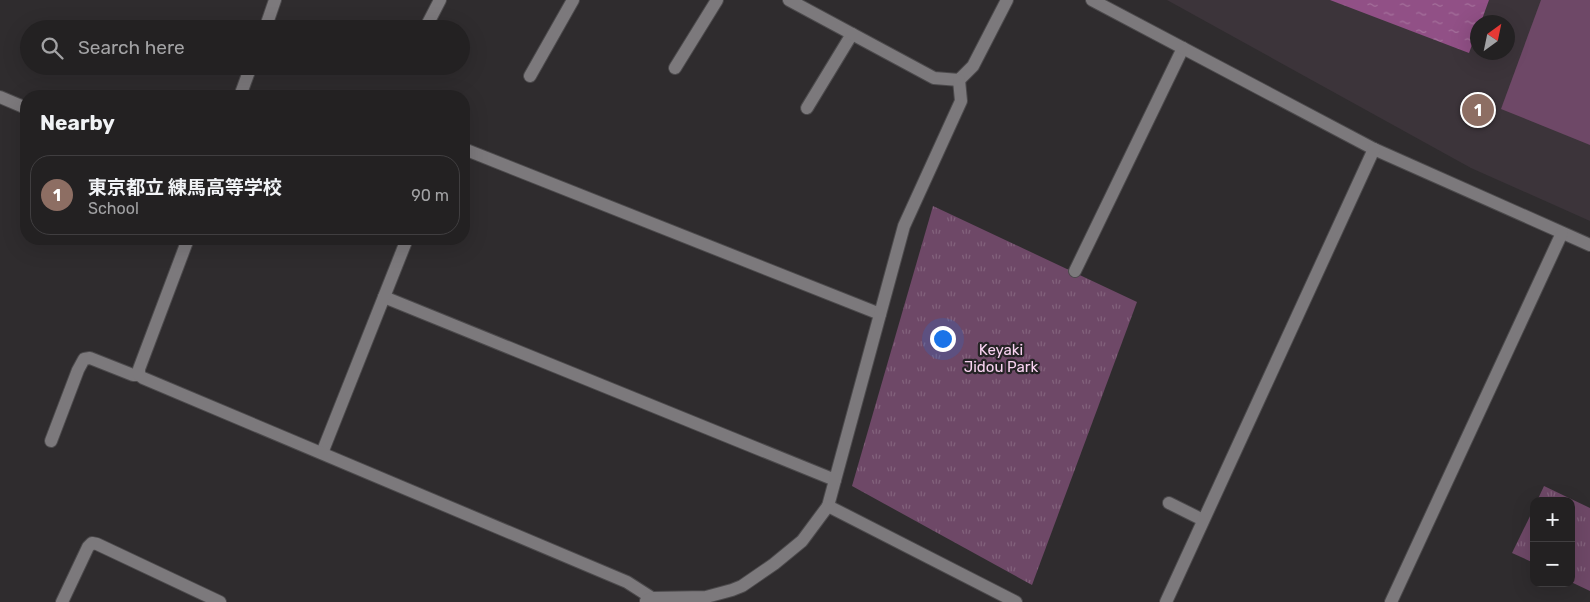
<!DOCTYPE html>
<meta charset="utf-8">
<style>
:root{--surface:#232122;--page:#2f2e2f;--text:#f1f3f6;--muted:#a3a3a5;--line:#403e40;--accent:#2563eb}
body{margin:0;font-family:Rubik,"Noto Sans JP",sans-serif;background:var(--page);color:var(--text)}
.controls{position:absolute;right:15px;bottom:15px;display:grid;overflow:hidden;border-radius:10px;box-shadow:0 5px 20px #0002}
.controls button{width:45px;height:45px;display:grid;place-items:center;padding:0;border:0;border-bottom:1px solid var(--line);background:var(--surface);color:var(--text);font:25px sans-serif}
.compass{position:absolute;left:1470px;top:15px;width:45px;height:45px;border-radius:50%;background:var(--surface);box-shadow:0 5px 20px #0002;rotate:33deg}
.you{position:absolute;left:942px;top:338px;width:18px;height:18px;margin:-12px;border:4px solid #fff;border-radius:50%;background:#1a73e8;box-shadow:0 0 0 8px #1a73e833}
.badge{display:grid;place-items:center;width:32px;height:32px;border-radius:50%;background:var(--accent);color:#fff;font-size:16px;font-weight:700}
.pin{position:absolute;translate:-50% -50%;border:2px solid #fff;box-shadow:0 1px 5px #0006}
.list{margin:0;padding:0;list-style:none}
h2{display:flex;justify-content:space-between;align-items:center;height:65px;margin:0;padding:0 20px;font-size:21px}
h2 small{font-size:16px;font-weight:400;color:var(--muted)}
.list li{display:grid;grid-template-columns:32px 1fr auto;gap:15px;align-items:center;box-sizing:border-box;height:80px;margin:0 10px 10px;padding:0 10px;border:1px solid var(--line);border-radius:20px}
.list b{display:block;font-size:19px;white-space:nowrap}
.list p{margin:0;font-size:16px;white-space:nowrap;color:var(--muted)}
.list em{font-size:16px;font-style:normal;color:var(--muted)}
.icon{flex:none;width:28px;height:28px;fill:none;stroke:currentColor;stroke-width:2;stroke-linecap:round;stroke-linejoin:round}
.map{position:relative;flex:none;width:1590px;height:602px;overflow:hidden}
.search{position:absolute;background:var(--surface);box-shadow:0 5px 20px #0002;left:20px;top:20px;width:450px;height:55px;display:flex;align-items:center;gap:12px;box-sizing:border-box;padding:0 18px;border-radius:28px;color:var(--muted);font-size:19px}
.panel{position:absolute;background:var(--surface);box-shadow:0 5px 20px #0002;left:20px;top:90px;width:450px;height:155px;border-radius:20px}
.map>svg:first-child{display:block}
.built{fill:#3c343a;fill-rule:evenodd}
.green{fill:#6e4867}
.park{fill:url(#park-tufts)}
.water{fill:url(#water-ripples)}
.lines{fill:none;stroke-linecap:round;stroke-linejoin:round}
.lane-casing{stroke:#4c4a4c;stroke-width:14}
.street-casing{stroke:#4c4a4c;stroke-width:14}
.lane{stroke:#7c797c;stroke-width:12}
.street{stroke:#7c797c;stroke-width:12}
.labels{text-anchor:middle;stroke-width:4.5;stroke-linejoin:round;paint-order:stroke}
.park-label{font-size:15px;fill:#f9d3f1;stroke:#252325}
</style>
<div class="map">
<svg width="1590" height="602" viewBox="0 0 1590 602">
<defs>
<pattern id="park-tufts" width="24" height="20" patternUnits="userSpaceOnUse" patternTransform="scale(1.25)"><rect width="24" height="20" fill="#6e4867"/><path d="M3 7l-1-3M5 7V3M7 7l1-3M15 17l-1-3M17 17v-4M19 17l1-3" fill="none" stroke="#82627c"/></pattern>
<pattern id="water-ripples" width="26" height="14" patternUnits="userSpaceOnUse" patternTransform="scale(1.25)"><rect width="26" height="14" fill="#915086"/><path d="M2 4q2-2 4 0t4 0M15 11q2-2 4 0t4 0" fill="none" stroke="#a5719c"/></pattern>
</defs>
<rect width="100%" height="100%" fill="#2f2c2e"/>
<!-- built -->
<path class="built" d="M1167,0H1590V221L1471,168ZM1478,22H1508V52H1478Z"/>
<!-- green -->
<path class="green" d="M1541,0H1590V145L1501,109Z"/>
<!-- park -->
<g class="park">
<path d="M933,206L1137,302L1032,585L852,486Z"/>
<path d="M1544,486L1590,508V591L1571,582V501H1537Z"/>
<path d="M1534,508V563L1512,553Z"/>
</g>
<!-- water -->
<path class="water" d="M1330,0H1489L1481,22H1478L1477,31L1469,53Z"/>
<g class="lines">
<defs>
<g id="lane">
<path d="M425,29L440,0"/>
<path d="M675,68L717,0"/>
<path d="M530,76L573,0"/>
<path d="M0,97L26,108"/>
<path d="M807,108L852,34"/>
<path d="M464,149L880,314"/>
<path d="M1075,271L1183,48"/>
<path d="M384,297L835,480"/>
<path d="M51,441L78,370L84,359L90,358L133,375H139"/>
<path d="M322,453L407,239"/>
<path d="M1169,503L1203,520"/>
<path d="M62,602L88,547L92,543L97,544L220,602"/>
</g>
<g id="street">
<path d="M789,0L934,78L959,80L973,66L1007,0"/>
<path d="M1092,0L1374,149L1590,245"/>
<path d="M265,29L275,0"/>
<path d="M240,96L251,66"/>
<path d="M188,239L139,369V375L143,378L627,582L652,598"/>
<path d="M828,506L904,226L961,101L959,80"/>
<path d="M646,601L652,598L706,597L732,590L742,586L774,564L802,541L828,506L1016,602"/>
<path d="M1166,602L1374,149"/>
<path d="M1391,602L1562,233"/>
</g>
</defs>
<!-- lane casing -->
<use href="#lane" class="lane-casing"/>
<!-- street casing -->
<use href="#street" class="street-casing"/>
<!-- lane -->
<use href="#lane" class="lane"/>
<!-- street -->
<use href="#street" class="street"/>
</g>
<g class="labels">
<!-- park labels -->
<g class="park-label">
<text x="1001" y="355">Keyaki<tspan x="1001" dy="17">Jidou Park</tspan></text>
</g>
</g>
</svg>
<div class="controls">
<button>+</button>
<button>−</button>
</div>
<svg class="compass" viewBox="-18 -18 36 36"><path d="M0-13l5 13h-10z" fill="#e53935"/><path d="M0 13l5-13h-10z" fill="#a3a3a5"/></svg>
<div class="you"></div>
<div class="pin badge" style="left:1478px;top:110px;background:#8d6e63">1</div>
<div class="search"><svg class="icon" aria-label="search" viewBox="0 0 24 24"><circle cx="10" cy="10" r="6"/><path d="M15 15l6 6"/></svg>Search here</div>
<section class="panel">
<h2>Nearby<small></small></h2>
<ul class="list">
<li><span class="badge" style="background:#8d6e63">1</span><div><b>東京都立 練馬高等学校</b><p>School</p></div><em>90 m</em></li>
</ul>
</section>
</div>
